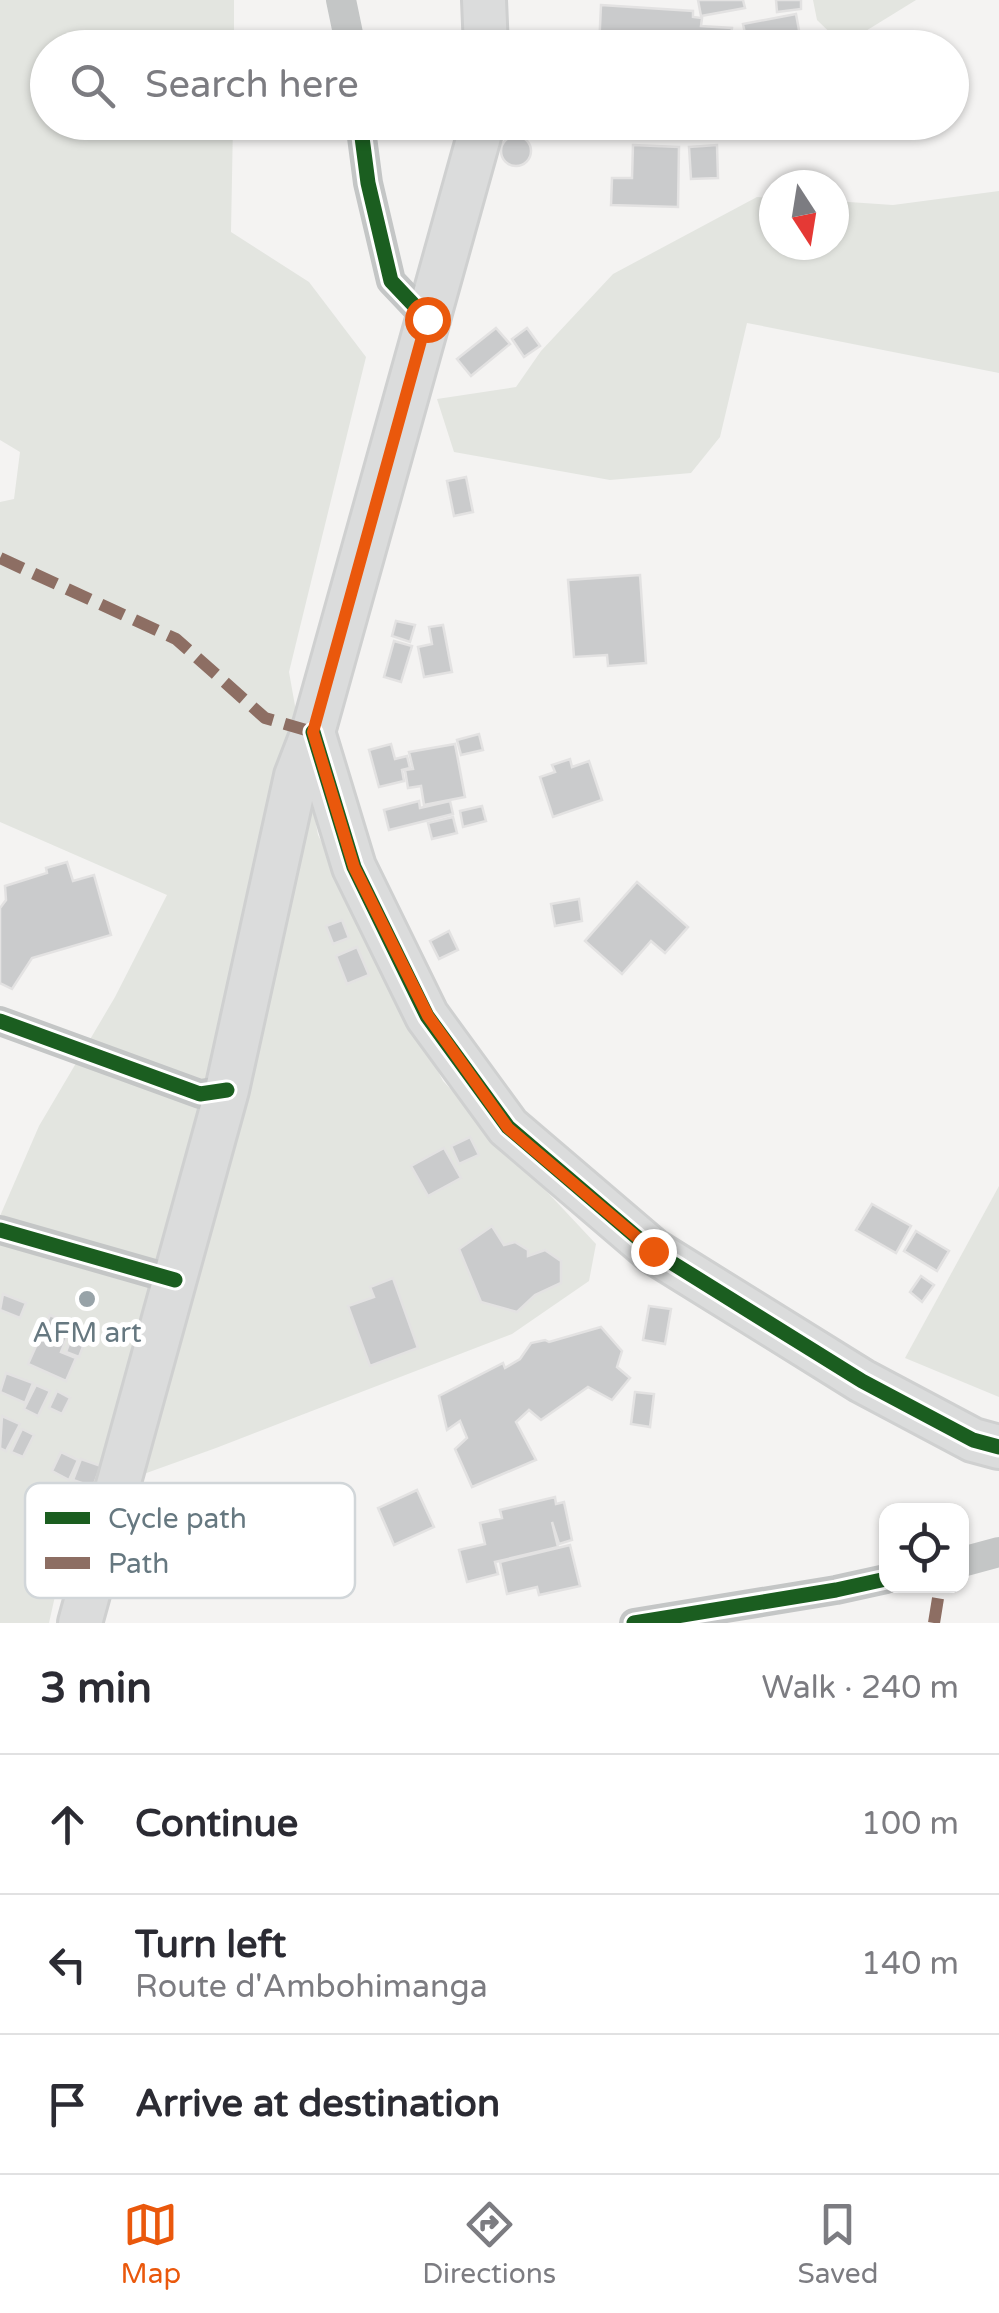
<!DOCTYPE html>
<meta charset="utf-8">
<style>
:root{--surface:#fff;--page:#f2f2f3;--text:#2b2b33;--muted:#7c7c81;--line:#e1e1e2;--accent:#ea580c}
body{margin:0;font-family:"Varela Round",sans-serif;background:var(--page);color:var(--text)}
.controls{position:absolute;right:30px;bottom:30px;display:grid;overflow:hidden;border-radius:20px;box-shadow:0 2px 8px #0004}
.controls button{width:90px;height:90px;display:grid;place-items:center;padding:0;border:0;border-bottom:2px solid var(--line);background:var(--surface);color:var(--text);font:50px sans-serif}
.compass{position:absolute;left:759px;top:170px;width:90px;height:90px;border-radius:50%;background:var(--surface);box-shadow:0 2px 8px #0004;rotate:168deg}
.stop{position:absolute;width:30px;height:30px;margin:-22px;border:8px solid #ea580c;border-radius:50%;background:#fff}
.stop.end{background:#ea580c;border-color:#fff;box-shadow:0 2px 10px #0008}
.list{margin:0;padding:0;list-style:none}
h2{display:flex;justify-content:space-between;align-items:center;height:130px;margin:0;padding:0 40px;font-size:42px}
h2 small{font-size:32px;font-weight:400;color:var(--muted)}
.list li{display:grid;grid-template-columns:65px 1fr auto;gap:30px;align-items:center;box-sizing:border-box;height:140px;padding:0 40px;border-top:2px solid var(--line)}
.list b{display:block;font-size:38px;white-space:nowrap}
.list p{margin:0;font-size:32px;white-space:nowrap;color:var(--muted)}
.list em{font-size:32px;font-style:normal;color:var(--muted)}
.icon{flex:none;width:55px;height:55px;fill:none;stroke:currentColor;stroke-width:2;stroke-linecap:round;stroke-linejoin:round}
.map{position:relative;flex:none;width:999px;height:1623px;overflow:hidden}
.search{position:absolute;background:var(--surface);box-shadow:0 2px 8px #0004;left:30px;right:30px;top:30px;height:110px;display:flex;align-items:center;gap:25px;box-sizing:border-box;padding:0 35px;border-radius:55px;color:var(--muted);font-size:38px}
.sheet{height:550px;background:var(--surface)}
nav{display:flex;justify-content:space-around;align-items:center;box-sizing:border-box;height:140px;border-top:2px solid var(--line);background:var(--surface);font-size:28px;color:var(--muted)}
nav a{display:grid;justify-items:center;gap:5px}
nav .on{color:var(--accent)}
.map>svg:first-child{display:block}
.green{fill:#e3e5e0}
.building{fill:#cacbcc;stroke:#e3e2e2;stroke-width:2.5}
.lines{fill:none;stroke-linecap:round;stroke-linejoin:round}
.secondary-casing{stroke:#cfd0d0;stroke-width:48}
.street{stroke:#c4c6c6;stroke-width:30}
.secondary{stroke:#dbdcdc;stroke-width:42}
.quiet{stroke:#8d6e63;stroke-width:12;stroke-dasharray:25 12;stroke-linecap:butt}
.cycleway-casing{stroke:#fff;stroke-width:21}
.cycleway{stroke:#1b5e20;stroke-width:15}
.route{stroke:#ea580c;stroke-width:12}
.poi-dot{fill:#98a3a8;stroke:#fff;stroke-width:4}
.labels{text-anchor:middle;stroke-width:10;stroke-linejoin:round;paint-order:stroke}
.poi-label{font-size:28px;fill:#667880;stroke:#fff}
.key{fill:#fff;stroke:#d1d6d9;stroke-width:2.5}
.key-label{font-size:28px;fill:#667880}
</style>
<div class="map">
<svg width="999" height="1623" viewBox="0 0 999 1623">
<rect width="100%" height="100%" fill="#f4f3f2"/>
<!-- green -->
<g class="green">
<path d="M0,0H234V47L48,48V122L233,123L231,232L309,282L366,357L289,672L318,835L443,1081L596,1244L589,1281L512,1334L216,1448L77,1498L49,1623H0V1216L39,1126L115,997L167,895L0,822V502L14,499L20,452L0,440Z"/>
<path d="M813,0H916L843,45L817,20Z"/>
<path d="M999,191V373L747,323L720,437L691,473L610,480L454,452L437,399L516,387L541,351L613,274L757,197L774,198V245H834V201L893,205Z"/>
<path d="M999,1186V1397L905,1358Z"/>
</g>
<!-- building -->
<g class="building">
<path d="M698,0H743L745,8L701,16Z"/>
<path d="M776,0H801V9L777,12Z"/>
<path d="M601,5L693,11V17L702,18L701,26L732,28L730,48H599Z"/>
<path d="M796,14L801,41L771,48H748L743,24Z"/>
<circle cx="516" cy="151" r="15"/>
<path d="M633,145L679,147L678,207L611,205L612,178H632Z"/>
<path d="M717,145L718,178L691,179L689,147Z"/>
<path d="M496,328L510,344L471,376L457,359Z"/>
<path d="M527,328L540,346L524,357L512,339Z"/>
<path d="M466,477L473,512L454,516L447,481Z"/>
<path d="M640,575L646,663L608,666L607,655L574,657L568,580Z"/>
<path d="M396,621L415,625L410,642L392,636Z"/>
<path d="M443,625L452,672L424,677L418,647L432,644L429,627Z"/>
<path d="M394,641L412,646L401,682L384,677Z"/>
<path d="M479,734L483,750L461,755L457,740Z"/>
<path d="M391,744L395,759L407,756L410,768L402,770L404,781L379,787L369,750Z"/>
<path d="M455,744L465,797L424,805L421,786L408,788L405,770L413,769L409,752Z"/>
<path d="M570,759L572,767L589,761L602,800L553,817L540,777L555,772L552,765Z"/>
<path d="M419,801L420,808L450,801L453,814L389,830L384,810Z"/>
<path d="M482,806L486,821L463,827L460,811Z"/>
<path d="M453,817L457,833L432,839L428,823Z"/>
<path d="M67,862L73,881L94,875L111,935L32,958L12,989L0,983V908L6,900L5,886L47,873L46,868Z"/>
<path d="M637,882L688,927L665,953L651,941L622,974L585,941Z"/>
<path d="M579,899L582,921L555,926L551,904Z"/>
<path d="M342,920L349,938L333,944L326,926Z"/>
<path d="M449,931L458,950L439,959L430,941Z"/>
<path d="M357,947L369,975L347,984L336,956Z"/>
<path d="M470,1137L479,1155L459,1164L451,1146Z"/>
<path d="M444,1148L461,1178L428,1196L411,1166Z"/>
<path d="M872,1204L911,1226L896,1253L856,1230Z"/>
<path d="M492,1226L504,1245L515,1242L528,1250V1256L545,1250L561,1261V1283L535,1295L517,1312L481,1302L459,1249Z"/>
<path d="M916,1231L949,1251L937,1271L904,1251Z"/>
<path d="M921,1276L934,1285L922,1302L910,1292Z"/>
<path d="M393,1278L418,1348L370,1366L348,1306L374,1297L370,1287Z"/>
<path d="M3,1294L26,1303L20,1318L0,1310Z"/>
<path d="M649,1306L671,1309L665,1344L643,1340Z"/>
<path d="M50,1315L72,1325L61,1352L76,1358L66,1381L28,1364Z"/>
<path d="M75,1326L89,1331L79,1357L66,1352Z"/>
<path d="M601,1327L622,1351L617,1367L630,1378L612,1400L588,1387L541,1420L529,1410L516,1422L536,1460L472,1487L455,1449L467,1438L460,1421L447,1430L439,1396L503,1363L505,1368L520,1359L531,1343L545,1340L549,1342Z"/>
<path d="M6,1373L33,1383L25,1403L0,1392Z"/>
<path d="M36,1385L50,1391L38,1416L24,1409Z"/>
<path d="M57,1391L70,1398L62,1414L49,1408Z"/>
<path d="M635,1392L654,1394L650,1427L631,1424Z"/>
<path d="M2,1416L20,1424L6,1451L0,1448Z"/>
<path d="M22,1429L34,1435L23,1457L11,1452Z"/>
<path d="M61,1452L78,1460L69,1480L52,1471Z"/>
<path d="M81,1459L101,1466L93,1487L73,1480Z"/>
<path d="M417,1490L434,1527L394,1545L378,1508Z"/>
<path d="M555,1497L556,1504L564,1502L572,1540L559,1544L552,1522L558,1547L495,1562L498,1574L467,1582L459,1550L485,1544L480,1523L502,1518L500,1510Z"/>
<path d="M570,1545L580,1586L539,1595L537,1587L507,1594L500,1562Z"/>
</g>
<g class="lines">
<defs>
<g id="secondary">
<path d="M484,0L486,48"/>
<path d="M313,732L354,867L427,1016L508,1127L653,1251L862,1381L973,1440L999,1447"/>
<path d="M80,1623L227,1090L296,776L313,732L483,122"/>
</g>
</defs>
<!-- secondary casing -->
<use href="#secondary" class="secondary-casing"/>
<!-- street -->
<g class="street">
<path d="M341,0L351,48"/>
<path d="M360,122L368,183L391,281L427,319"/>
<path d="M0,1021L200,1094L227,1090"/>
<path d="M0,1230L175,1280"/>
<path d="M962,1562L999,1552"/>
<path d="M634,1623L836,1590L886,1579"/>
</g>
<!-- secondary -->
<use href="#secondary" class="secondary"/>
<!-- quiet -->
<g class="quiet">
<path d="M0,558L176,639L265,718L313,732"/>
<path d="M934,1623L940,1586"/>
</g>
<defs>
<g id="cycleway">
<path d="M360,122L368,183L391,281L427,319"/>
<path d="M313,732L354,867L427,1016L508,1127L653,1251L862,1381L973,1440L999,1447"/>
<path d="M0,1021L200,1094L227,1090"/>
<path d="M0,1230L175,1280"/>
<path d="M634,1623L836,1590L886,1579"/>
</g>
</defs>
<!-- cycleway casing -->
<use href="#cycleway" class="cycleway-casing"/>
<!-- cycleway -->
<use href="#cycleway" class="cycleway"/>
</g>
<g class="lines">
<!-- route -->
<path class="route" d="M427,319L313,732L354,867L428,1016L508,1128L653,1251"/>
</g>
<!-- markers -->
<circle class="poi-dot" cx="87" cy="1299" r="10"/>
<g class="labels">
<!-- poi labels -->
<g class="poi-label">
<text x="87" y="1342">AFM art</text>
</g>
</g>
<!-- legend -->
<rect x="25" y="1483" width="330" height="115" rx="15" class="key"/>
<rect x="45" y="1512" width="45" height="12" fill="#1b5e20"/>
<rect x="45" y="1557" width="45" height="12" fill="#8d6e63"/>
<g class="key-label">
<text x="108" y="1528">Cycle path</text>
<text x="108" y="1573">Path</text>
</g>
</svg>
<div class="controls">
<button><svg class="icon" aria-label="locate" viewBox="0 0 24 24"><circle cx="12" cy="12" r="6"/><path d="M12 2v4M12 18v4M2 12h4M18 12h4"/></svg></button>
</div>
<svg class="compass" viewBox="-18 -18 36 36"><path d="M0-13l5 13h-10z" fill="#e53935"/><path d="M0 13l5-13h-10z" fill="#7c7c81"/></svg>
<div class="stop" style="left:427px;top:319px"></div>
<div class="stop end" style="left:653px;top:1251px"></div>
<div class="search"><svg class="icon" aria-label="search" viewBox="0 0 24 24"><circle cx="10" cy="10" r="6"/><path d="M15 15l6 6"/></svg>Search here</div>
</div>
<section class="sheet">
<h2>3 min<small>Walk · 240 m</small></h2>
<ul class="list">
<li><svg class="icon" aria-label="ahead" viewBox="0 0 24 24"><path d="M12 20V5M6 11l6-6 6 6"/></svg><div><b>Continue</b></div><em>100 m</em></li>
<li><svg class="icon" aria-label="left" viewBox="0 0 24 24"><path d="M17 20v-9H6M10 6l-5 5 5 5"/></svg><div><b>Turn left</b><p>Route d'Ambohimanga</p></div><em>140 m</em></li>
<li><svg class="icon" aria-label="arrive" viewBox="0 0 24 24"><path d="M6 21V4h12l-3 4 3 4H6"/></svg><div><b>Arrive at destination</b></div></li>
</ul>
</section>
<nav>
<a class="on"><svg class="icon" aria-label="map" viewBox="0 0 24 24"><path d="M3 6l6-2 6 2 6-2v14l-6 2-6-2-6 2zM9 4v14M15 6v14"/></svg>Map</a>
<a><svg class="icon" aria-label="directions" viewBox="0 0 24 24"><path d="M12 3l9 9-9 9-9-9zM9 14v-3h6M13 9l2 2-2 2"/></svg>Directions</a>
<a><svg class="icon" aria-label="saved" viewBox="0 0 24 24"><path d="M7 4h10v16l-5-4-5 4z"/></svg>Saved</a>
</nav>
